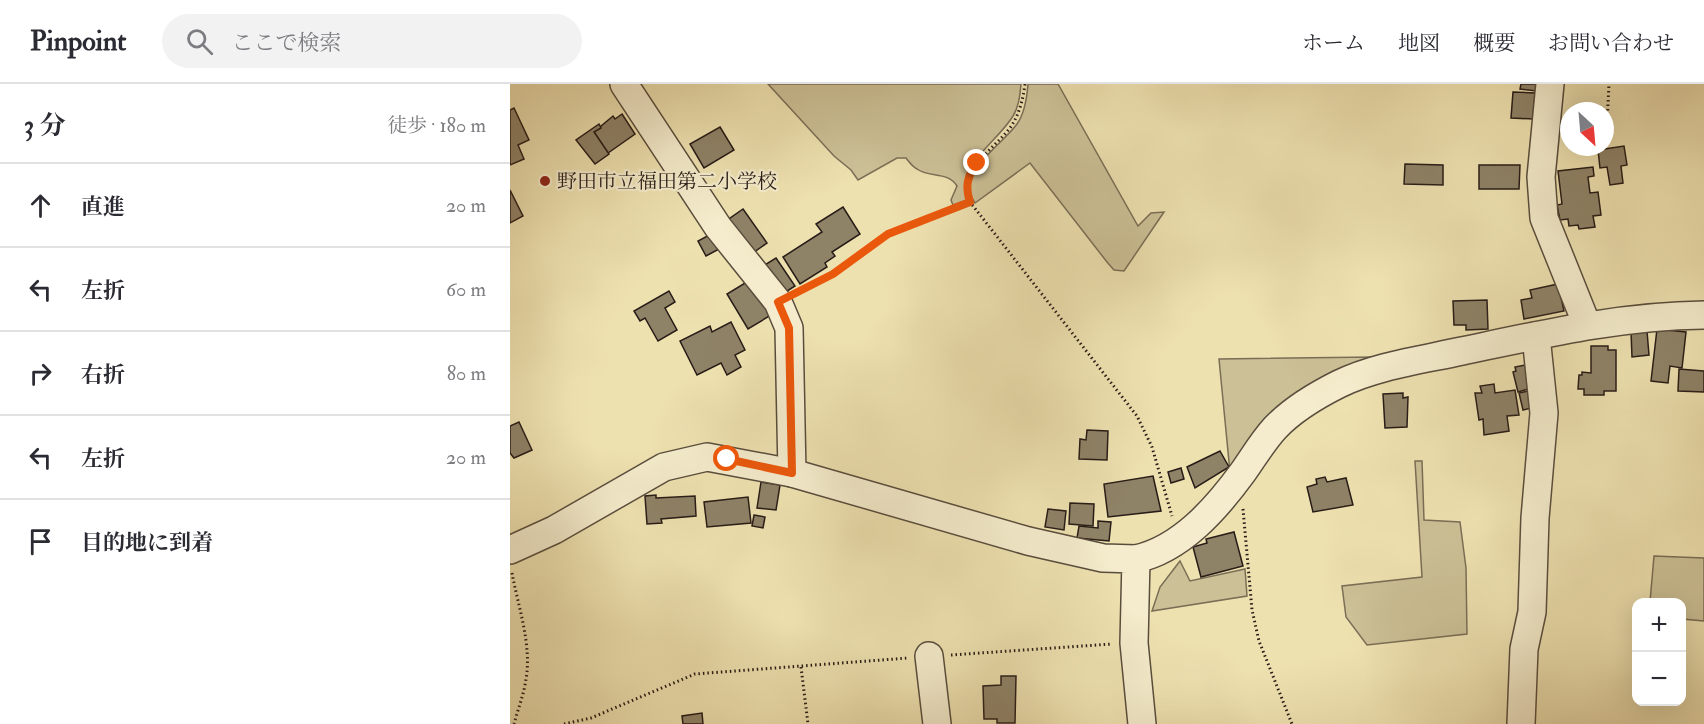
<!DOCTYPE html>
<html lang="ja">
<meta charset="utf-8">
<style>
:root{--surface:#fff;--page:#f2f2f3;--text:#2b2b33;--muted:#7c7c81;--line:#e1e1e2}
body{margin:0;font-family:"IM FELL Double Pica","Noto Serif JP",serif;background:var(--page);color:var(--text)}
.controls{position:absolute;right:18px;bottom:18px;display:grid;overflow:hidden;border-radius:12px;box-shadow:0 6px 24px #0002}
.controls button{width:54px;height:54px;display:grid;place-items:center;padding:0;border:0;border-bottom:2px solid var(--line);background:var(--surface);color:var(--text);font:30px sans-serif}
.compass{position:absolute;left:1050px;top:18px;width:54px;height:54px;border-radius:50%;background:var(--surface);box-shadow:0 6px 24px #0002;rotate:154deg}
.stop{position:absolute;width:18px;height:18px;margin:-14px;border:4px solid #ea580c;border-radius:50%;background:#fff}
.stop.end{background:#ea580c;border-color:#fff;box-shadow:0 2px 6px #0008}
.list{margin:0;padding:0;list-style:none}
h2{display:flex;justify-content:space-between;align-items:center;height:78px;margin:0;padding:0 24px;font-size:26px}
h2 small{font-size:20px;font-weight:400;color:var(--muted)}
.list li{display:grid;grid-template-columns:39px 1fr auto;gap:18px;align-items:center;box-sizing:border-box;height:84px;padding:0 24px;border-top:2px solid var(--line)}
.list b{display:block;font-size:22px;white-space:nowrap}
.list em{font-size:20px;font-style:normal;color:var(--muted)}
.icon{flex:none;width:33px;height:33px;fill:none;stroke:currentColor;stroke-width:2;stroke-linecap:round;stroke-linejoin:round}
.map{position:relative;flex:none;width:1194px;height:640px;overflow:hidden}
header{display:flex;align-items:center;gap:36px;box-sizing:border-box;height:84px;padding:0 30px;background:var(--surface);border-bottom:2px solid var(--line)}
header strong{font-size:28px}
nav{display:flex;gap:33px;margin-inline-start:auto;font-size:21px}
.search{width:420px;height:54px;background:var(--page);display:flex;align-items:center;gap:15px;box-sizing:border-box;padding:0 21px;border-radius:33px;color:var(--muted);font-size:22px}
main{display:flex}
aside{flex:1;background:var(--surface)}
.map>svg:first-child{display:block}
.green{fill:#ccc096;stroke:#7a6e56;stroke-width:1.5}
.building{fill:#8e8267;stroke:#271c17;stroke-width:1.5}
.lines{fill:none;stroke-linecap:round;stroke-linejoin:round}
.minor-casing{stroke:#594d3d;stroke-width:30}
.path{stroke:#271c17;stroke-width:3;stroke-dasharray:1.5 3;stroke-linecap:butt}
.minor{stroke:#f4eccc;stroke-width:27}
.route{stroke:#ea580c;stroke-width:8}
.poi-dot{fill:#8f2418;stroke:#f4eccc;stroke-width:2}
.labels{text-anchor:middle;stroke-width:4.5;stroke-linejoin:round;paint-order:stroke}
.poi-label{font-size:20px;fill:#271c17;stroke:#f4eccc;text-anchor:start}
</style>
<header>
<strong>Pinpoint</strong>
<div class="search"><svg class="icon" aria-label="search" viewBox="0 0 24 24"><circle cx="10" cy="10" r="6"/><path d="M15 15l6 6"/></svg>ここで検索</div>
<nav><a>ホーム</a><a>地図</a><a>概要</a><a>お問い合わせ</a></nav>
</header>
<main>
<aside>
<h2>3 分<small>徒歩 · 180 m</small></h2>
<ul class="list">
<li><svg class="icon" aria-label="ahead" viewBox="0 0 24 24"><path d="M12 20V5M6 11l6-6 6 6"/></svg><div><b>直進</b></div><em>20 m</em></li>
<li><svg class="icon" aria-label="left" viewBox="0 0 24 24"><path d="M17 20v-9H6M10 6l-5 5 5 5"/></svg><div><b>左折</b></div><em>60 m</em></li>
<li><svg class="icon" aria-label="right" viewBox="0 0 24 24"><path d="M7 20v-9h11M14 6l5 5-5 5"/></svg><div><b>右折</b></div><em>80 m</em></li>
<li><svg class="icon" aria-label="left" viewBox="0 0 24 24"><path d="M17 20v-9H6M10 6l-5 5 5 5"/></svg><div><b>左折</b></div><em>20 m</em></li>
<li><svg class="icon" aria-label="arrive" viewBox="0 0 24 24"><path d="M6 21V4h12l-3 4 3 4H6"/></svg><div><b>目的地に到着</b></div></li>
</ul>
</aside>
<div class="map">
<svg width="1194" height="640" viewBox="0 0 1194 640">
<rect width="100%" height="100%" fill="#eee1b0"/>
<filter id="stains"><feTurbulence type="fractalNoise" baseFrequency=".00333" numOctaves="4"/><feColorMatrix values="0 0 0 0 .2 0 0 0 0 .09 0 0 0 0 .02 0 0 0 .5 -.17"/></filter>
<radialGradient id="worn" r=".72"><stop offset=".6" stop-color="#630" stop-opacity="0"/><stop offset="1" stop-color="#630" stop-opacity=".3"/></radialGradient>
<!-- green -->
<g class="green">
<path d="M258,0H511C510,11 509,22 503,32C487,59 446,80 457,116L443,121L441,116L447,102C438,87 419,94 407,85C403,83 399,78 396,74H387L348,96L341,86L324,72Z"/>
<path d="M518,0H548L628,142L641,129L654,128L614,187L604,186L597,178L520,79L465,119C444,90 492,61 507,40C515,29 517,13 518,0Z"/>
<path d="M863,273L720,388L709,275Z"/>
<path d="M905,377H912L914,436L950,438L956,484L957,550L857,561L836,533L832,502L912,493Z"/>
<path d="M1144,472L1194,474V537L1172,535V518H1140Z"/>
<path d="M670,477L680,497L735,485L737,512L642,527L650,503Z"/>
</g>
<!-- building -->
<g class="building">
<path d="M1011,0H1027L1026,7L1010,5Z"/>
<path d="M1003,8L1025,9L1023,35L1001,34Z"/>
<path d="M4,24L19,56L8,61L14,75L0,81V26Z"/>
<path d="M112,30L125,50L98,69L84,48L103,32L105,35Z"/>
<path d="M89,40L91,44L84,48L99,70L85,80L66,56Z"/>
<path d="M210,43L224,66L194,84L180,60Z"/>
<path d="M1114,62L1117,81L1111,82L1113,99L1100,101L1097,83L1090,84L1088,66Z"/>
<path d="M895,80L933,81V101L894,100Z"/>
<path d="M969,81H1010L1009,105H969Z"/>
<path d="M1083,83L1084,92L1078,93L1080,109L1088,108L1091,131L1083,132L1085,143L1069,145L1068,141L1059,142L1058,135L1050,136L1047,121L1052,120L1048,87Z"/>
<path d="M0,106L13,132L0,139Z"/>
<path d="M333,123L350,150L322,168L325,172L315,179L317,183L290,200L273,173L312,148L306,140Z"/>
<path d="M233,125L257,159L240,171L216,137Z"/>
<path d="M203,149L211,164L196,172L188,157Z"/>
<path d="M266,174L285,202L271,211L253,182Z"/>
<path d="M240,196L261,231L238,245L217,210Z"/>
<path d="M1048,200L1054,227L1014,235L1011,216L1022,214L1020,206Z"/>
<path d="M159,207L165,218L155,224L167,246L148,257L135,234L130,237L124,227Z"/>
<path d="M977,216L978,245L956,246V241H944L943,217Z"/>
<path d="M221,238L235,266L225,271L231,283L217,291L211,279L187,291L170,257L200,242L202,248Z"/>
<path d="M1147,245L1176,248L1172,284L1160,282L1158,299L1141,297Z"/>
<path d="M1137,247L1139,271L1122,273L1121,248Z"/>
<path d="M1081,262H1098V266H1106V307H1094V311H1074V305H1068L1069,291H1072V288L1081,289Z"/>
<path d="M1015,281L1028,302L1008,308L1003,288L1006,287L1005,283Z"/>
<path d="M1169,285L1194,287V308L1168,307Z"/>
<path d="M984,300L985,309L1005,306L1009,331L997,332L999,347L974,351L973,335L969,336L965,309H972L970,302Z"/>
<path d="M1023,306L1026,323L1013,326L1009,309Z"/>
<path d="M893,309V314L898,313L897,343L875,344L873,310Z"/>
<path d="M9,338L22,366L4,374L0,369V342Z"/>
<path d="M577,346L598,347L597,376L569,375L570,355L576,356Z"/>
<path d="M710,367L719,383L685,404L677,383Z"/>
<path d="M671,384L674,395L661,399L658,388Z"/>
<path d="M643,392L651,427L598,433L594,400Z"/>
<path d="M815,393L817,398L836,394L843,421L803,428L797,403L807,400L806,395Z"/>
<path d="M251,398L270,401L266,426L247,424Z"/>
<path d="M146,411V414L185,412L186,432L151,435L152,439L137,440L135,412Z"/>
<path d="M238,413L241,439L197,443L194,418Z"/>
<path d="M560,419L584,420L583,442L559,440Z"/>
<path d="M538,425L556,427L554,446L535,443Z"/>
<path d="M244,431L255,433L253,444L242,442Z"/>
<path d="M588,437L601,438L599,457L567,454L569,442L588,444Z"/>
<path d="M724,448L733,482L691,493L683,463L697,459L696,455Z"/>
<path d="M491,592H506L505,639H487V635H474L473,602L491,601Z"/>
<path d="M192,629L193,640H173L172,632Z"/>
</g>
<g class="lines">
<defs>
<g id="minor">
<path d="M114,0L208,143L268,218L279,244L282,389"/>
<path d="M1040,0L1031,93L1034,134L1077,241"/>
<path d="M0,466L44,446L154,383L197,373L282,389L518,457L593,474L626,475L624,559L632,640"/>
<path d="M626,475C671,465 706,425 733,388C743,374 753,357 765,344C782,326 807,311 829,300C866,282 911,276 952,267C1033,250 1110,232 1194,231"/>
<path d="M419,572L427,640"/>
<path d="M1011,640L1014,565L1022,528L1025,434L1034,329L1026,252"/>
</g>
</defs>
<!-- minor casing -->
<use href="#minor" class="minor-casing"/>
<!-- path -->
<g class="path">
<path d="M515,0C513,16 509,31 500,44C481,68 450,84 460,118L627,332L642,363L662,432"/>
<path d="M1097,40L1099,0"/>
<path d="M288,209L323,190L378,150L459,119"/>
<path d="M733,425L742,526L749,557L782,640"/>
<path d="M2,489C8,522 22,561 16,595C14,610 8,625 4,640"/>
<path d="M441,571L602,560"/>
<path d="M291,583L298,640"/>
<path d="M54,640L81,634L185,590L398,574"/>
</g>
<!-- minor -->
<use href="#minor" class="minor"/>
</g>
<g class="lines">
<!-- route -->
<path class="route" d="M217,375L282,389L279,244L268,218L323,190L378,150L460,118C455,103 457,92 467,79"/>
</g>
<!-- markers -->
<circle class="poi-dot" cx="35" cy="97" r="6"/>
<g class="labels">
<!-- poi labels -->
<g class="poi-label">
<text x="47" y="104">野田市立福田第二小学校</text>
</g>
</g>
<rect width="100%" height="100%" filter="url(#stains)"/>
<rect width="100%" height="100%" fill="url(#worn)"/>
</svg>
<div class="controls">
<button>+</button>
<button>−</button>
</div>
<svg class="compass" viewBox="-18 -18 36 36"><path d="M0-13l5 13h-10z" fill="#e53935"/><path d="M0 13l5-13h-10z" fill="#7c7c81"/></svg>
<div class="stop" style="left:217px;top:375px"></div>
<div class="stop end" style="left:467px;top:79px"></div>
</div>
</main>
